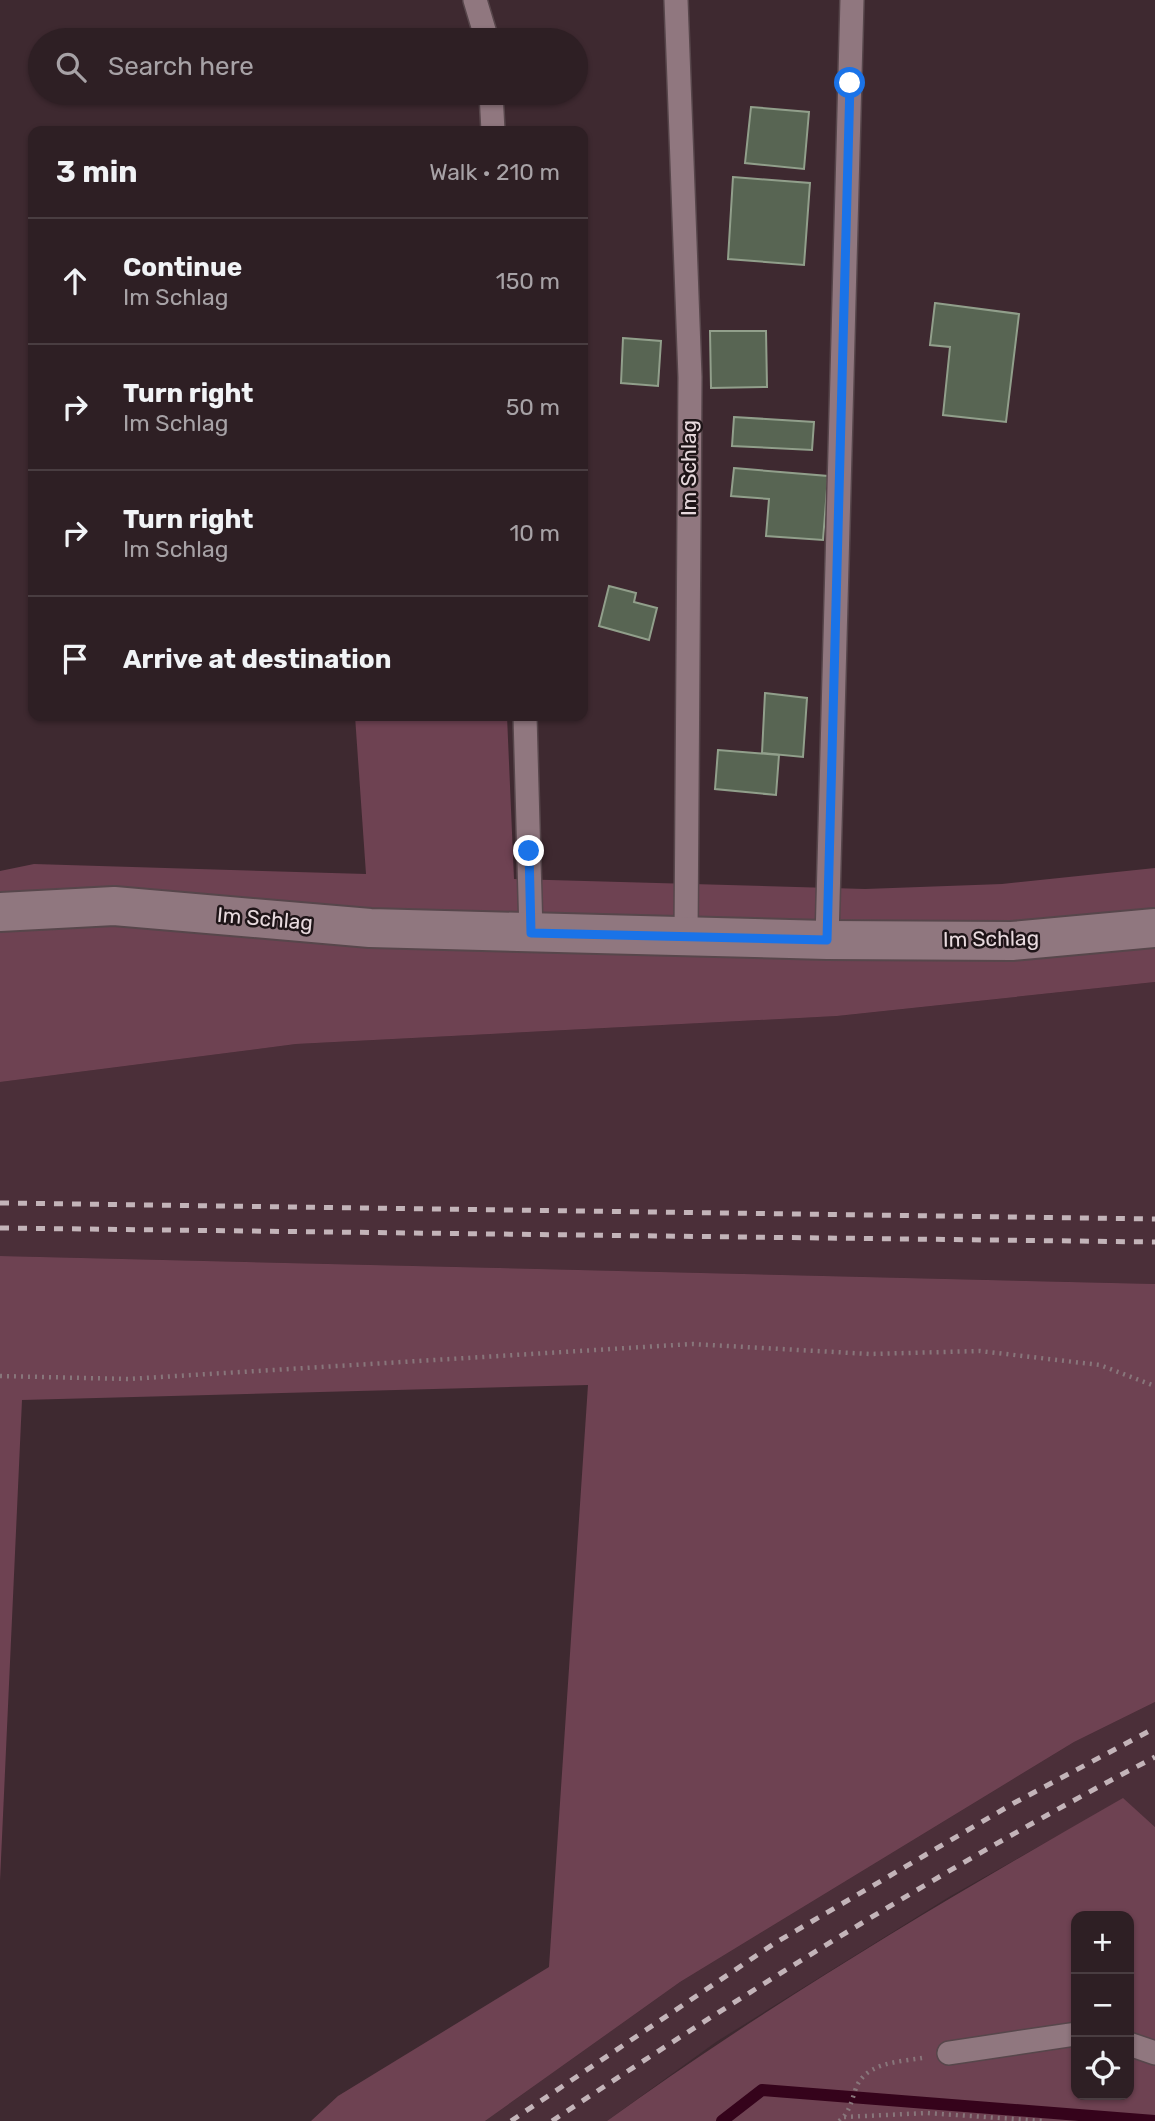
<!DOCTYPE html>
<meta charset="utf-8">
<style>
:root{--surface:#2e1f24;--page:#3a2c31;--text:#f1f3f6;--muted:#a7a2a6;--line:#493d41}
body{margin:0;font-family:Rubik,sans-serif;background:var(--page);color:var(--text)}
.controls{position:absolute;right:21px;bottom:21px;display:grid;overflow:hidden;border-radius:14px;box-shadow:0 2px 5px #0004}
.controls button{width:63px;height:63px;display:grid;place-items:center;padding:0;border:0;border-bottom:2px solid var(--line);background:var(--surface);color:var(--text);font:35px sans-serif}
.stop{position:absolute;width:21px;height:21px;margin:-16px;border:5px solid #1a73e8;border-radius:50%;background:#fff}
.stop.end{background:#1a73e8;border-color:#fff;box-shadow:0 2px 7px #0008}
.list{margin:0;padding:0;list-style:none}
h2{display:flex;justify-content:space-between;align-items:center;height:91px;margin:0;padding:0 28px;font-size:30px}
h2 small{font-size:23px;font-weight:400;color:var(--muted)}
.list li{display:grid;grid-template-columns:46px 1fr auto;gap:21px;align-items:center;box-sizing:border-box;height:126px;padding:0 28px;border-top:2px solid var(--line)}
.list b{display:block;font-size:26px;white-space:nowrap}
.list p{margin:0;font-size:23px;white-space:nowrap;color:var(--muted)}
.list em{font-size:23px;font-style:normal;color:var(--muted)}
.icon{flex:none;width:38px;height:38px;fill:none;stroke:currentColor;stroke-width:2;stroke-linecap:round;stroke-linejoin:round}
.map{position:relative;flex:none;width:1155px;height:2121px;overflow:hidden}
.search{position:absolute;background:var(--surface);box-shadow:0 2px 5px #0004;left:28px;top:28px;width:560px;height:77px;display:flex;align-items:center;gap:18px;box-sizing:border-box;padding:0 24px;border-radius:38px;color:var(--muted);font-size:26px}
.panel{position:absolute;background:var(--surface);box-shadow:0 2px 5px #0004;left:28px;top:126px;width:560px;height:595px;border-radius:14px}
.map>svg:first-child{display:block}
.built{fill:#4b2f39}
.green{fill:#6e4252;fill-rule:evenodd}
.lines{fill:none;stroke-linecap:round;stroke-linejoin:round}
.stream{stroke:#35031b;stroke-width:12}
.building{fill:#586553;stroke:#919f8b;stroke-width:2}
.service-casing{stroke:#57464b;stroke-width:26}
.minor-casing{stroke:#57464b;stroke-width:42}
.path{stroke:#88767b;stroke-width:4.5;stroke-dasharray:2 5;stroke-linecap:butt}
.service{stroke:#90777f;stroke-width:23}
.minor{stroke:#90777f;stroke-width:38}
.rail{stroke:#c3b4b9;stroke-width:5;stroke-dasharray:9 9;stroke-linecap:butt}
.route{stroke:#1a73e8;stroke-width:9}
.labels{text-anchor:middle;stroke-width:5;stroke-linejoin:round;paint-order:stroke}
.street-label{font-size:21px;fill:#e8dade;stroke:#1f1518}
</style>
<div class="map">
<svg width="1155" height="2121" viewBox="0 0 1155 2121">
<rect width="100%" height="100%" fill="#3e2930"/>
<!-- built -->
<g class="built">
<path d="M1155,982V1284L0,1256V1082L296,1044L837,1016Z"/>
<path d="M1155,1702V1827L1123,1799L949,1897L716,2042L607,2121H485L680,1982L1074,1742Z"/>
</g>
<!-- green -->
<g class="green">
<path d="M355,716H507L514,879L865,889L1002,884L1155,868V982L837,1016L296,1044L0,1082V871L34,864L366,874Z"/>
<path d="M0,1256L1155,1284V1702L1074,1742L680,1982L485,2121H311L338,2096L549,1967L588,1385L22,1400L0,1881Z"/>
<path d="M1123,1798L1155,1827V2121H607C772,2002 946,1899 1123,1798ZM1076,1916H1129V2095H1076Z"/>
</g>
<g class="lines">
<!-- stream -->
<path class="stream" d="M722,2121L762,2090L1155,2121"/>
</g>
<!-- building -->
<g class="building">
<path d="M751,107L809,112L804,169L745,163Z"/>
<path d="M733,177L810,183L804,265L728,259Z"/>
<path d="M935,303L1019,314L1006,422L943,415L950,347L930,345Z"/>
<path d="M710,331H766L767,387L711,388Z"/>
<path d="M623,338L661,341L658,386L621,383Z"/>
<path d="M734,417L814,422L812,450L732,446Z"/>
<path d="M734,468L828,476L823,540L766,536L769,499L731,496Z"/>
<path d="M609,586L636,593L634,602L657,608L649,640L599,626Z"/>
<path d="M765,693L807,698L803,757L762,753Z"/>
<path d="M718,750L779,755L776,795L715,789Z"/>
</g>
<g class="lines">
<defs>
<g id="service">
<path d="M475,0L487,40"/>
<path d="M676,0L690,377L686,936"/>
<path d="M491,93L493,131"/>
<path d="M525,716L531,933"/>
<path d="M827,940L852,0"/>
<path d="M1129,2044L1155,2053"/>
<path d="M949,2053L1076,2034"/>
</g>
<path id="minor" d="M0,912L114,906L370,928L827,940L1012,941L1155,928"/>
</defs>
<!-- service casing -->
<use href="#service" class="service-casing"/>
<!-- minor casing -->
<use href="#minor" class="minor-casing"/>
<!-- path -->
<g class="path">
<path d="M0,1376L128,1379L692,1344L870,1354L980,1351L1100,1365L1155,1386"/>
<path d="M844,2117L927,2113L1043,2121"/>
<path d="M839,2121C849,2113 851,2103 855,2091C863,2063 897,2062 922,2058"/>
</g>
<!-- service -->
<use href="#service" class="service"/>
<!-- minor -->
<use href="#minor" class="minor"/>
<!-- rail -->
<g class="rail">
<path d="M0,1203L1155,1219"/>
<path d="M0,1228L1155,1242"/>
<path d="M511,2121L775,1943L1014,1803L1155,1728"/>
<path d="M552,2121C748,1991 946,1866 1155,1757"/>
</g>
</g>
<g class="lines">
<!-- route -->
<path class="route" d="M529,851L531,933L827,940L850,83"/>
</g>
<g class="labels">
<!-- street labels -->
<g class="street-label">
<text transform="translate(689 468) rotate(-90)" y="7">Im Schlag</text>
<text transform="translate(265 919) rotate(5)" y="7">Im Schlag</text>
<text transform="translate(991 939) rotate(-1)" y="7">Im Schlag</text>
</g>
</g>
</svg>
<div class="controls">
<button>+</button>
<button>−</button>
<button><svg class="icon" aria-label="locate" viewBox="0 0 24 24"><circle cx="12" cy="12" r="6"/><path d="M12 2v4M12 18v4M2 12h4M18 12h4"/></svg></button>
</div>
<div class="stop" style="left:850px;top:83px"></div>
<div class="stop end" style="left:529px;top:851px"></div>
<div class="search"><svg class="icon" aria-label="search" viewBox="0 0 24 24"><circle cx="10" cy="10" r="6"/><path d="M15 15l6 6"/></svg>Search here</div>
<section class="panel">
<h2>3 min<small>Walk · 210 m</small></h2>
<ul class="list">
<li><svg class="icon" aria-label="ahead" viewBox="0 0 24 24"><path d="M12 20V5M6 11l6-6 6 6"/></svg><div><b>Continue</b><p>Im Schlag</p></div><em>150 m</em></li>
<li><svg class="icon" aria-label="right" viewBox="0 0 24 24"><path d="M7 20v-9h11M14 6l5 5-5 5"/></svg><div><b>Turn right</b><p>Im Schlag</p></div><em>50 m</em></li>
<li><svg class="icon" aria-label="right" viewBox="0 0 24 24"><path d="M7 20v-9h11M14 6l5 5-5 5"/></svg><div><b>Turn right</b><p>Im Schlag</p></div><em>10 m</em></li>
<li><svg class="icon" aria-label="arrive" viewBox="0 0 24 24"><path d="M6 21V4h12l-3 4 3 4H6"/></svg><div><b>Arrive at destination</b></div></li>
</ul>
</section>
</div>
